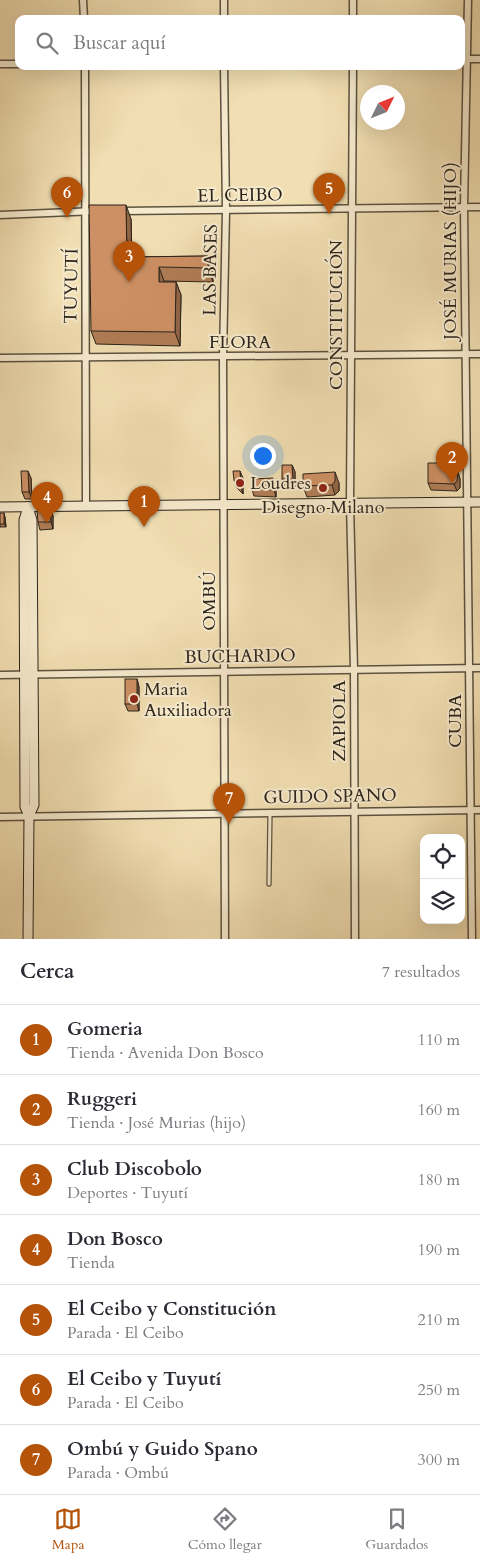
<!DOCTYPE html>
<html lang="es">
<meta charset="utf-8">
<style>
:root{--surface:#fff;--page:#f7f7f7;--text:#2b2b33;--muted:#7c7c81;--line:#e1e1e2;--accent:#b45309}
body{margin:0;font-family:Cardo,serif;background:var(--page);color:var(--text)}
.controls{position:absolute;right:15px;bottom:15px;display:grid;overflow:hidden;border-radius:10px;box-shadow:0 5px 20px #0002}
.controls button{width:45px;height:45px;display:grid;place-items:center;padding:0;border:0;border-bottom:1px solid var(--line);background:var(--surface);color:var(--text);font:25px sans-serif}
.compass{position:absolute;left:360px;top:85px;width:45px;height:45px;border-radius:50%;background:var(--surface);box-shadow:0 5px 20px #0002;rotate:47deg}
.you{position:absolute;left:262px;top:455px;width:18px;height:18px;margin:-12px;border:4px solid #fff;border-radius:50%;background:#1a73e8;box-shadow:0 0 0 8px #1a73e833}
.badge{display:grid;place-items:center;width:32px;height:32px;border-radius:50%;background:var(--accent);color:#fff;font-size:16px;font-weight:700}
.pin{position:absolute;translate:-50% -41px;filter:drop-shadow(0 1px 2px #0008)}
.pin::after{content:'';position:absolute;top:26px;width:18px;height:15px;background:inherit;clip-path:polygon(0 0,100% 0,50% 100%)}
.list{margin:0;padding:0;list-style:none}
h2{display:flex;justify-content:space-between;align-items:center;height:65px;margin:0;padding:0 20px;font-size:21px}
h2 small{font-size:16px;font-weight:400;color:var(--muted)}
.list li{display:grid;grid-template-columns:32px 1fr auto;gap:15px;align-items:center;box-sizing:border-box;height:70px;padding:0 20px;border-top:1px solid var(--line)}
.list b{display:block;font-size:19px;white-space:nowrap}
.list p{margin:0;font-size:16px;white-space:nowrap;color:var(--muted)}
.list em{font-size:16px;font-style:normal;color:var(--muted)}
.icon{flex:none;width:28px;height:28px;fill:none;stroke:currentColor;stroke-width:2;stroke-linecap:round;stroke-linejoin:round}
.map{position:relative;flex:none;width:480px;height:939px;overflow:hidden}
.search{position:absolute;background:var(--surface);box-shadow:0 5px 20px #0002;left:15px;right:15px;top:15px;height:55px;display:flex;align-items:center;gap:12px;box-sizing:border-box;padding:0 18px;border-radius:10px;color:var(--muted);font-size:19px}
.sheet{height:555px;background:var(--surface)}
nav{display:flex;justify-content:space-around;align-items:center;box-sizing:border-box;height:70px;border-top:1px solid var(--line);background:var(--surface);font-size:14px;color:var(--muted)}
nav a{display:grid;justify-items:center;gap:2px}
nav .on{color:var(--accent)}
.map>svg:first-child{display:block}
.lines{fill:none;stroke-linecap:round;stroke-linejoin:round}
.lane-casing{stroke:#5c5240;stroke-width:5.5}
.street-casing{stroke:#5c5240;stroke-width:9}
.secondary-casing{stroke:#2b231a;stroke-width:11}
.lane{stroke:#f6eacd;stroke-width:3}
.street{stroke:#f6eacd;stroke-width:6}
.secondary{stroke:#f6eacd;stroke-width:9}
.wall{fill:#b07c56;stroke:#2b231a}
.shaded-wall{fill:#906546;stroke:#2b231a}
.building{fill:#cd9064;stroke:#2b231a}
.poi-dot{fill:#8f2418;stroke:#f6eacd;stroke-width:2}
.labels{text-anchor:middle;stroke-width:4;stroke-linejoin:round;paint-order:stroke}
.street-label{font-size:18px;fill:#2b231a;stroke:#f6eacd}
.poi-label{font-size:18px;fill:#2b231a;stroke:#f6eacd;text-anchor:start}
</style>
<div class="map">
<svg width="480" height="939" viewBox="0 0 480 939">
<rect width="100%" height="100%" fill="#f1deb2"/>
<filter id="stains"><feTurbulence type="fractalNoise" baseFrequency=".004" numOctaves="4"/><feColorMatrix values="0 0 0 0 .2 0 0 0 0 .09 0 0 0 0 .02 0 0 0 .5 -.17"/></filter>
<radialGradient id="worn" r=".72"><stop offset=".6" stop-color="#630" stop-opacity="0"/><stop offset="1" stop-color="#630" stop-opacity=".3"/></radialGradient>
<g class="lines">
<defs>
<path id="lane" d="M269,884L270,814"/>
<g id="street">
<path d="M83,0L84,19"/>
<path d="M353,0V19"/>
<path d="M468,0L464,207L472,939"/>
<path d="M224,19V0"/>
<path d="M461,59H480"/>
<path d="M0,64H19"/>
<path d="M85,66L86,506"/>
<path d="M224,66L226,211L223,357L225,939"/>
<path d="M353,66L350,503L354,669L355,939"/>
<path d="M121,211L480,207"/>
<path d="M0,215L96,211"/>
<path d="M0,358L480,354"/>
<path d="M0,675L480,668"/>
<path d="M0,817L480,810"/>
</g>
<g id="secondary">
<path d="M0,507L480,502"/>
<path d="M28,507L32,520L34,805L29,816L28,939"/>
<path d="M28,507L24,520L25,807L29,816"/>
</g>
</defs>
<!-- lane casing -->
<use href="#lane" class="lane-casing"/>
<!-- street casing -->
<use href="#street" class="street-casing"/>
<!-- secondary casing -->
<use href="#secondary" class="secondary-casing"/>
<!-- lane -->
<use href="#lane" class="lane"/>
<!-- street -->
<use href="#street" class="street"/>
<!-- secondary -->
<use href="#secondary" class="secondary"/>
</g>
<!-- wall -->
<g class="wall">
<path d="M131,219L132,257L208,256L213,270V282L164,281V282H176L181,295L180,346L96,344L91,331Z"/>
<path d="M292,465L295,472V487H285L282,479Z"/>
<path d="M447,471L458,472L460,479V488L457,491L431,490L428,483Z"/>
<path d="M31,478L32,499H25L22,492Z"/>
<path d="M243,478V494L236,487L234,480Z"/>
<path d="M339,483V491L335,495L307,497L303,486Z"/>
<path d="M276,485V497L254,496L252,489Z"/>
<path d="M50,508L53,516V529L40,530L38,522Z"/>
<path d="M0,513L5,517L6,527H0Z"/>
<path d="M137,679L139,687V711H128L125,704Z"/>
</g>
<!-- shaded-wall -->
<g class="shaded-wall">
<path d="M126,205L131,219L132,271L127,257Z"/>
<path d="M208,256L213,270V282L208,268Z"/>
<path d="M159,267L164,281V296L159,282Z"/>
<path d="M176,282L181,295L180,346L175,332Z"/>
<path d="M445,463L447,471V478L445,471Z"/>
<path d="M292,465L295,472V487L293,479Z"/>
<path d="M28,471L31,478L32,499L29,492Z"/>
<path d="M240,471L243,478V494L241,487Z"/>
<path d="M335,472L339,483V491L335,495L332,485Z"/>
<path d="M458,472L460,479V488L457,491L454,484Z"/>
<path d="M273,478L276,485V497L274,490Z"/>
<path d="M50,508L53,516V529L51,522Z"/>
<path d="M4,513L5,517L6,527L4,524Z"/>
<path d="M137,679L139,687V711L137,704Z"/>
</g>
<!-- building -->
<g class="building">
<path d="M89,205H126L127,257L208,256V268L159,267V282H176L175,332L91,331Z"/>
<path d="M428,463H445V471L458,472L457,481L454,484L428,483Z"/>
<path d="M282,465H292L293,479H282Z"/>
<path d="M21,471H28L29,492H22Z"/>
<path d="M233,471H240L241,487L234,480Z"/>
<path d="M335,472V481L332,485L303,486V474Z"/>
<path d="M273,478L274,490L252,489V479Z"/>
<path d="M50,508L51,522H38L37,509Z"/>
<rect x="0" y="513" width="4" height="11"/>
<rect x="125" y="679" width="12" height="25"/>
</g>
<!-- markers -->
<g class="poi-dot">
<circle cx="240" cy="483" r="5"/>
<circle cx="323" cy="488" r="5"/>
<circle cx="134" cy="699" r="5"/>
</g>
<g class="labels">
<!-- street labels -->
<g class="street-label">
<text transform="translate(240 195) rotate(-1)" y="6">EL CEIBO</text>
<text transform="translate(450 251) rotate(-90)" y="6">JOSÉ MURIAS (HIJO)</text>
<text transform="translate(210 270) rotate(-89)" y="6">LAS BASES</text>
<text transform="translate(71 286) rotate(-89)" y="6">TUYUTÍ</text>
<text transform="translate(336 315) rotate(-90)" y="6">CONSTITUCIÓN</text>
<text x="240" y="348">FLORA</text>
<text transform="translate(209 601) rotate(-90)" y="6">OMBÚ</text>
<text transform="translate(240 656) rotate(-1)" y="6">BUCHARDO</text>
<text transform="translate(339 721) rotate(-90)" y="6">ZAPIOLA</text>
<text transform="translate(455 721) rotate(-90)" y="6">CUBA</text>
<text transform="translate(330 796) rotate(-1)" y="6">GUIDO SPANO</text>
</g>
<!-- poi labels -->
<g class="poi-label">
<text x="250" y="489">Loudres</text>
<text x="323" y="513" text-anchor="middle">Disegno Milano</text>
<text x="144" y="695">Maria<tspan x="144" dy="21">Auxiliadora</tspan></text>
</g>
</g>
<rect width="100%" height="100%" filter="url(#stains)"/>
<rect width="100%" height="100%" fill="url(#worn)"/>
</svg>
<div class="controls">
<button><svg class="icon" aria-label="locate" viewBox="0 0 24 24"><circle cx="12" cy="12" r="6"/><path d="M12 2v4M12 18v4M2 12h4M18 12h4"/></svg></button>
<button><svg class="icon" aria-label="layers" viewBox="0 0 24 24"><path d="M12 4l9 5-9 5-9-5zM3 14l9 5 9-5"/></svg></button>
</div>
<svg class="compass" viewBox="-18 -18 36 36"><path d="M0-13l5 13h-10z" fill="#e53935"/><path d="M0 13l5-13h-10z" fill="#7c7c81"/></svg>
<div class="you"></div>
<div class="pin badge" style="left:144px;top:527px">1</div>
<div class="pin badge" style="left:452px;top:483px">2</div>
<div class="pin badge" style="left:129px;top:282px">3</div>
<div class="pin badge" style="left:47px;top:523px">4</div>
<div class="pin badge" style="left:329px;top:214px">5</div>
<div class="pin badge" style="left:67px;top:218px">6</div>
<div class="pin badge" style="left:229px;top:824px">7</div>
<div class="search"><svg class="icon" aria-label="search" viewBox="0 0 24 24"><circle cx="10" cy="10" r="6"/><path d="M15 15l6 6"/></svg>Buscar aquí</div>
</div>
<section class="sheet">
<h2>Cerca<small>7 resultados</small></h2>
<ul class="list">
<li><span class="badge">1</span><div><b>Gomeria</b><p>Tienda · Avenida Don Bosco</p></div><em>110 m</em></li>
<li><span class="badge">2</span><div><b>Ruggeri</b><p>Tienda · José Murias (hijo)</p></div><em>160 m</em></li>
<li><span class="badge">3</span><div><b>Club Discobolo</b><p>Deportes · Tuyutí</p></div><em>180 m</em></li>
<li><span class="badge">4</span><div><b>Don Bosco</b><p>Tienda</p></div><em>190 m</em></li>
<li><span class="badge">5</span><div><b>El Ceibo y Constitución</b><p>Parada · El Ceibo</p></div><em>210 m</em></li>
<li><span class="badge">6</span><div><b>El Ceibo y Tuyutí</b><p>Parada · El Ceibo</p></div><em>250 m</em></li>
<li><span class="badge">7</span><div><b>Ombú y Guido Spano</b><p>Parada · Ombú</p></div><em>300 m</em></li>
</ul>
</section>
<nav>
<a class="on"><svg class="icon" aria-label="map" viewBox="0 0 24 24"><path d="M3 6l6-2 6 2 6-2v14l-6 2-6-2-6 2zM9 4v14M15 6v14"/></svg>Mapa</a>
<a><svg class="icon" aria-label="directions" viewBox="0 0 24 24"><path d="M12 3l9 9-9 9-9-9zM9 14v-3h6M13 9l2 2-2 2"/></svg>Cómo llegar</a>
<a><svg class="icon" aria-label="saved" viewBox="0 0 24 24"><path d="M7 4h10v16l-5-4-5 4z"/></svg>Guardados</a>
</nav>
